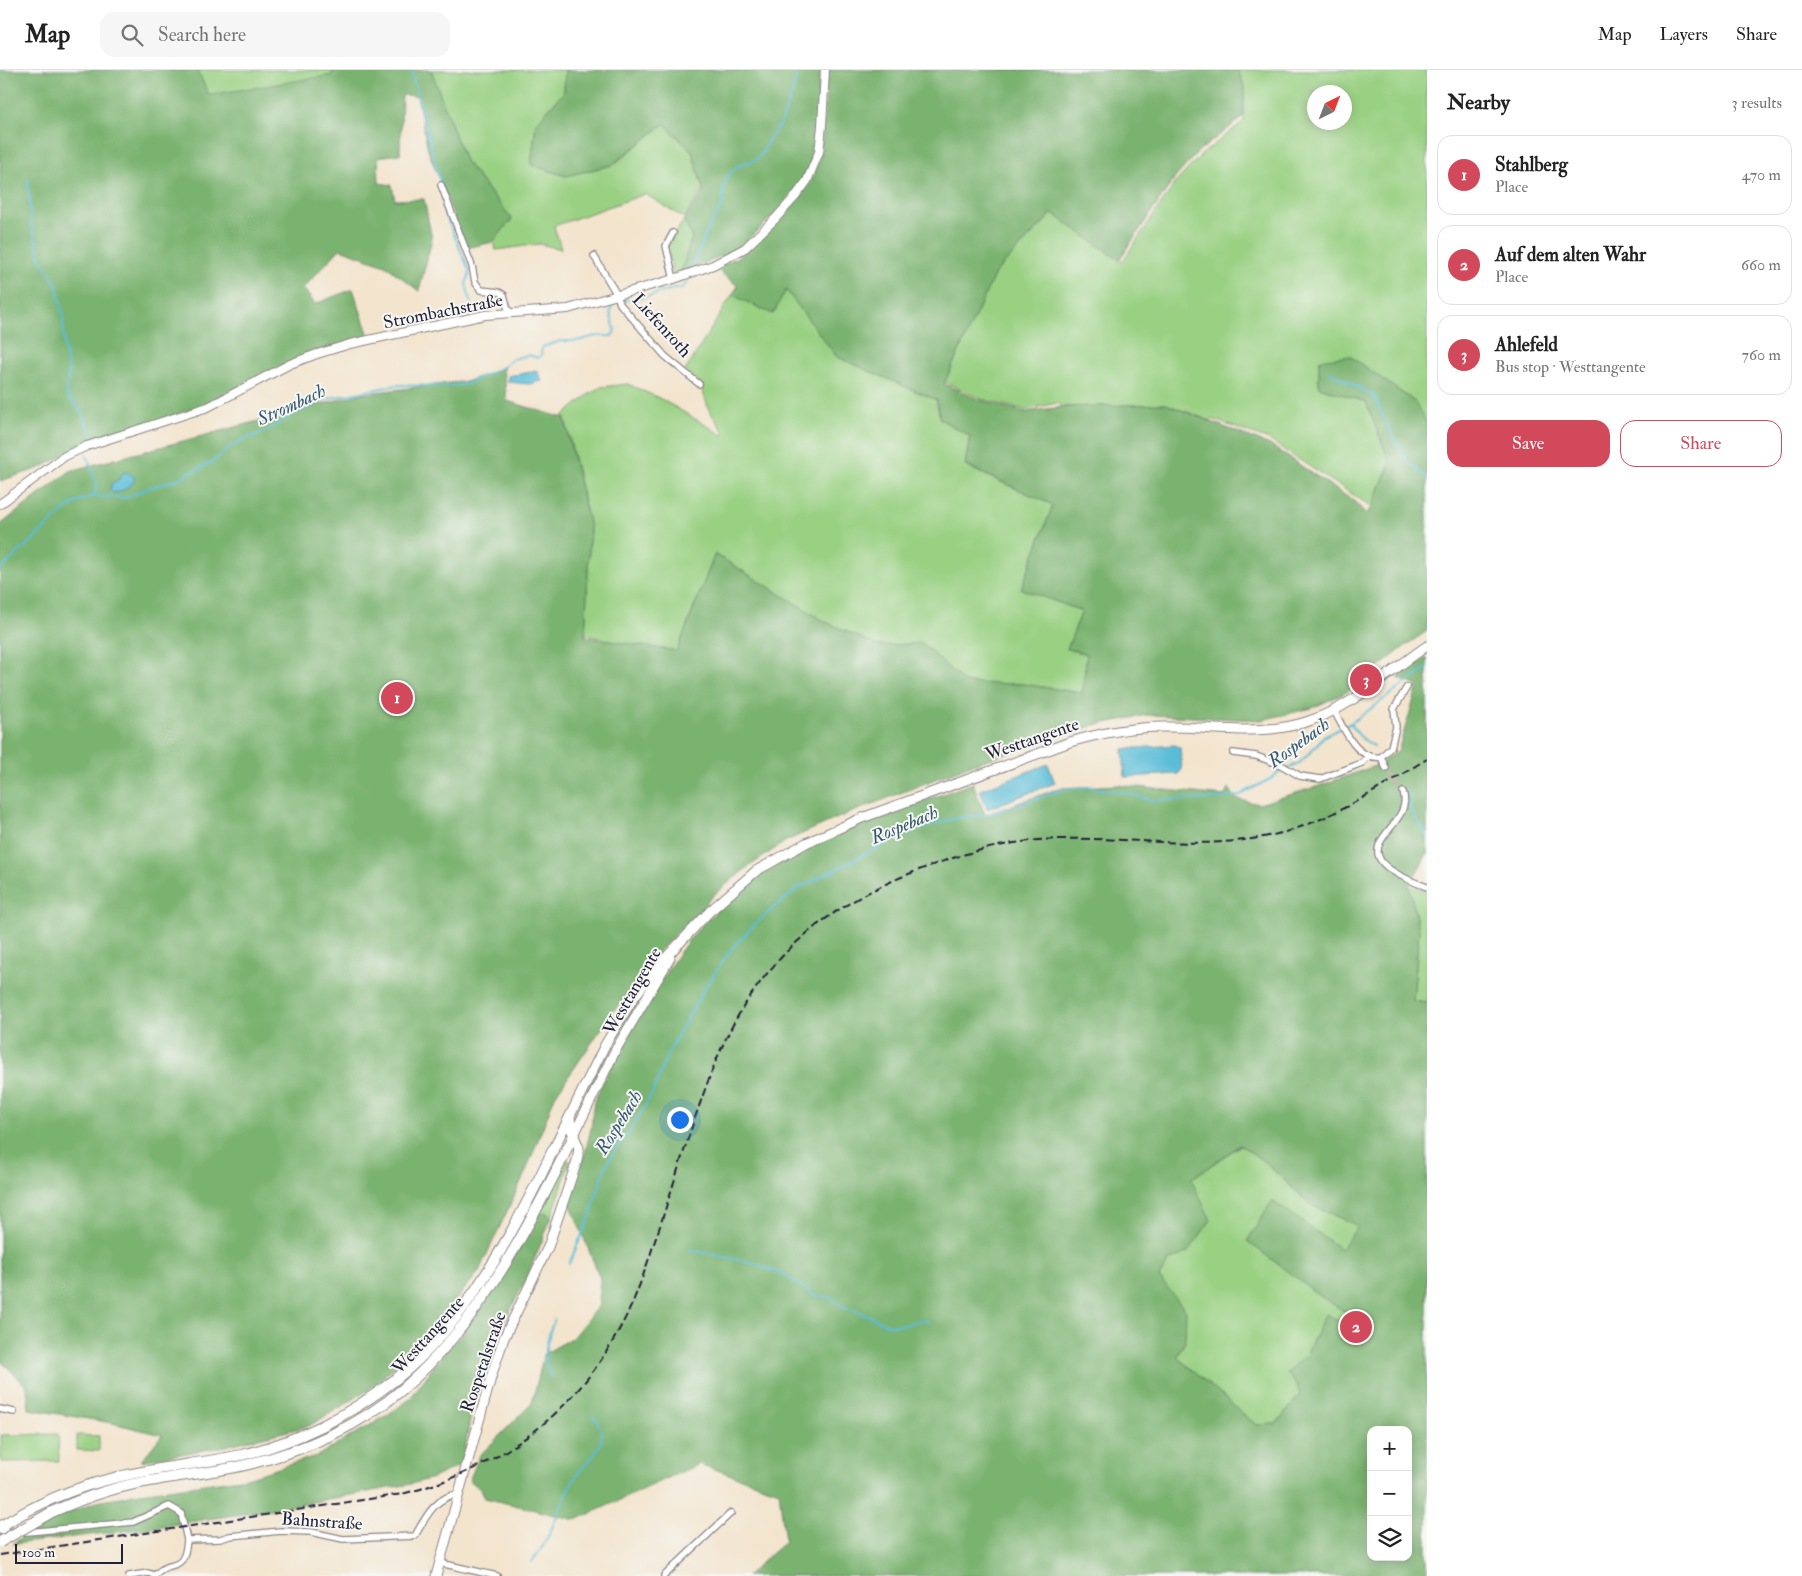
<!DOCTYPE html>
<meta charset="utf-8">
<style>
:root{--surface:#fff;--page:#f6f6f6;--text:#222;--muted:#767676;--line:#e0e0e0;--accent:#d1495b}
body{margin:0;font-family:"IM FELL Double Pica",serif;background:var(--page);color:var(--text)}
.controls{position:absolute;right:15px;bottom:15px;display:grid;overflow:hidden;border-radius:10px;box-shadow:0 2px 12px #0003}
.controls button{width:45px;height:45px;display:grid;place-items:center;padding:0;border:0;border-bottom:1px solid var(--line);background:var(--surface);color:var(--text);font:25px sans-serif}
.compass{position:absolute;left:1307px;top:15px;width:45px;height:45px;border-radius:50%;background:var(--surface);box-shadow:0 2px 12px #0003;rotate:42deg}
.scale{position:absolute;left:15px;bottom:12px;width:108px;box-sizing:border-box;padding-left:5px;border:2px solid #22223b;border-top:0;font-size:14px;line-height:18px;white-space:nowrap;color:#22223b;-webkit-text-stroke:4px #f6f6f2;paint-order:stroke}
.you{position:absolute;left:679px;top:1049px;width:18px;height:18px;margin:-12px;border:4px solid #fff;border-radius:50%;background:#1a73e8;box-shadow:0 0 0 8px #1a73e833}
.badge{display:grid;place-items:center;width:32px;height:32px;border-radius:50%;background:var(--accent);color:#fff;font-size:16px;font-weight:700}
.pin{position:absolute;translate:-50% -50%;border:2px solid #fff;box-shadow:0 1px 5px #0006}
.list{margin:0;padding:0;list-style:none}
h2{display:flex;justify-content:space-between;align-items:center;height:65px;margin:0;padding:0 20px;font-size:21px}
h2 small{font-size:16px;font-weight:400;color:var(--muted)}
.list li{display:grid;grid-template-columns:32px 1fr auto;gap:15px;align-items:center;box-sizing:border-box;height:80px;margin:0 10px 10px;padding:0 10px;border:1px solid var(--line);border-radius:15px}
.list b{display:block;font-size:19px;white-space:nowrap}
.list p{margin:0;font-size:16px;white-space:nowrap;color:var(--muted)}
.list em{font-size:16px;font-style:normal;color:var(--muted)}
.actions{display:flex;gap:10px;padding:15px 20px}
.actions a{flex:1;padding:11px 0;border:1px solid var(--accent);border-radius:15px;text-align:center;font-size:18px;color:var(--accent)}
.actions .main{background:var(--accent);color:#fff}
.icon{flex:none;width:28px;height:28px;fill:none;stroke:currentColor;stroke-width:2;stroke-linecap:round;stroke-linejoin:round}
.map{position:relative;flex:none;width:1427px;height:1506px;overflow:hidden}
header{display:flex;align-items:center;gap:30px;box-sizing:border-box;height:70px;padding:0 25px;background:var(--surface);border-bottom:1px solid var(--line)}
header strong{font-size:24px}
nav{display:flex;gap:28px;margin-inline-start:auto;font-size:18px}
.search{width:350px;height:45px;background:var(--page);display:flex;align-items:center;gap:12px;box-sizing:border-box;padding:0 18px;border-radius:15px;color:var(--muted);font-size:19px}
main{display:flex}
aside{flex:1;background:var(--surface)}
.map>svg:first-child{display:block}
.green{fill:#99d082;stroke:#5e795e;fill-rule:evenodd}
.forest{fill:#7ab270;stroke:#4e6a56;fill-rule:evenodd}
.water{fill:#5abdd8;stroke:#3e708a}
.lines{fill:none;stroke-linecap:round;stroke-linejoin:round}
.stream{stroke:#5abdd8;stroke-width:2}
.street-tunnel{stroke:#c9bdb0;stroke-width:5.5;stroke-dasharray:5.5 3;stroke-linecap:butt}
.street-casing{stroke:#8a8384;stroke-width:8}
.secondary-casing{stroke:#8a8384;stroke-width:10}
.primary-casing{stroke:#8a8384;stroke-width:11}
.highway-casing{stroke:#8a8384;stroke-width:12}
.street{stroke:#fff;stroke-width:5.5}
.secondary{stroke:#fff;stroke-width:8}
.primary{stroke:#fff;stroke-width:9}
.highway{stroke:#fff;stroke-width:10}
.rail{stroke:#22223b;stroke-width:2;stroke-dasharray:8 4;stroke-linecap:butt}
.highway-bridge-casing{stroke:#8a8384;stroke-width:12;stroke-linecap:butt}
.highway-bridge{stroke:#fff;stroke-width:10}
.labels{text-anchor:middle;stroke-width:4;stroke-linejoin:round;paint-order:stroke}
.street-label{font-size:18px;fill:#22223b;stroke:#f6f6f2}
.water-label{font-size:19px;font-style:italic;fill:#365872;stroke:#f6f6f2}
</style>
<header>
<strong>Map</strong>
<div class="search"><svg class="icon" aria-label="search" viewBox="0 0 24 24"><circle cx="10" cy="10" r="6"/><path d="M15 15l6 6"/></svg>Search here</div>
<nav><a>Map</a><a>Layers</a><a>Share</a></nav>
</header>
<main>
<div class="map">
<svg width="1427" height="1506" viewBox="0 0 1427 1506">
<rect width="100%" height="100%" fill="#f6f6f2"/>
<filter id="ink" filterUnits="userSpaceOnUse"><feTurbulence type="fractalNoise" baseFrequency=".02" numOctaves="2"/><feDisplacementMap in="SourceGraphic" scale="10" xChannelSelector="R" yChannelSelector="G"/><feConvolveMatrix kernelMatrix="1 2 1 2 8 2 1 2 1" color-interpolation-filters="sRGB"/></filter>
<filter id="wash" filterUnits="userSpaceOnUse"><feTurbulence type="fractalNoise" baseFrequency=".0096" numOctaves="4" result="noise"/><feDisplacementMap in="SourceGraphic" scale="20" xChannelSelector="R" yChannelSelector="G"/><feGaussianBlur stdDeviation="1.12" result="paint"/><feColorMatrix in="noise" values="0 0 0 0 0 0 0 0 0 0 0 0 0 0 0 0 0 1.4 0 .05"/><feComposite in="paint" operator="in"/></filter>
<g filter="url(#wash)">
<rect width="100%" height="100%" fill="#f3e4cd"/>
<!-- green -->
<g class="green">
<path d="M197,0H333V6L209,25Z"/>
<path d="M431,0H565L564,22L536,53L531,95L566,106L613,95L664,54L692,81L703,119L684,148L645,124L554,156L561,179L540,174L496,180L493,172L512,149L465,91Z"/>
<path d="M1238,0H1427V354L1415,332L1350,287L1319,290V317L1366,332L1390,393L1372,437L1269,370L1212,349L1211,351L1166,334L1062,337L1057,333L1025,340L981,329L945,312L995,203L1053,143L1122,192L1176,112L1201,85L1244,51V16ZM1314,22H1344V52H1314Z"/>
<path d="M684,150L692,168L681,202L673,204L667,176Z"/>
<path d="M786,220L837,287L936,330L940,349L970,366L965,396L1053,435L1021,519L1082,541L1067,579L1087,584L1082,623L1023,614L965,613L922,573L878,576L824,551L715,484L677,581L612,572L611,570L585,565L590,457L565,348L562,347L588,325L601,317L628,314L661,329L723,365L724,362L709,340L700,313L685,301L732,225L773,244Z"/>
<path d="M1409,816L1427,821V933L1413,931L1419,860Z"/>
<path d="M660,898L620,963L574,1051L573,1050C596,996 627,945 660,898Z"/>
<path d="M1241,1075L1266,1093L1311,1135L1359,1156L1341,1180L1272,1131L1320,1226L1369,1256L1365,1261L1325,1245L1307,1283L1287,1303L1295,1313L1300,1324L1276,1354L1256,1355L1177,1287L1185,1271L1159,1207L1169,1191L1188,1182L1191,1109Z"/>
<path d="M568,1089L570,1091L551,1149L549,1146L539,1144Z"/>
<path d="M58,1364L59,1391L1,1392V1365Z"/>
<path d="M77,1365L99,1366V1381L77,1380Z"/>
</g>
<!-- forest -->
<g class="forest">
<path d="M0,0H197L209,25L332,5L333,0H431L465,91L512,149L493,172L466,178L428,80L417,26L402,25L400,84L378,87L379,113L392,115L395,130L424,129L432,169L419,221L385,195L340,179L303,218L315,234L353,219L369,266L316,281L262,304L208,332L170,347L87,373L40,398L0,411Z"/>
<path d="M565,0H820L814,83L805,108L773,146L745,173L707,193L681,202L692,168L684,150L704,121L692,81L664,54L612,95L566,106L531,95L536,53L564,22Z"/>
<path d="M828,0H1238L1244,16L1243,47L1199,81L1174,109L1119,190L1052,143L995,203L944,314L979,330L1025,342L1062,337L1166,334L1270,375L1355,432L1366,444L1372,437L1390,393L1366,332L1319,317V290L1350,286L1415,332L1427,354V561L1408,574L1347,622L1312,638L1261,650L1147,645L1095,655L976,693L840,747L786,771L744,800L717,822L663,877L611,945L555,1026L526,1101L478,1203L415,1279L367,1321L309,1356L221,1377L141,1391L162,1365L112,1353L29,1339L27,1317L0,1290V455L70,401L360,324L468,311L503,298L507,331L564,348L590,457L585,567L677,581L715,484L824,551L878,576L922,573L965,613L1023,614L1082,623L1087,584L1067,579L1082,541L1021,519L1053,435L965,395L970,366L940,349L937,330L837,287L786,220L773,244L732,225L738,216L716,199L746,182L811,112L821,82Z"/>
<path d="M1427,587V784L1409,816L1419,860L1413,931L1427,933V1506H747L785,1471L779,1421L699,1394L576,1450L485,1428L480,1418L469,1411L480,1385L532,1333L544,1284L572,1268L599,1235L600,1208L569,1131C578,1108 585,1084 591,1059C593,1049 591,1040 595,1030C605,1003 622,978 636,953C652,924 669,896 689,870C762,782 870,751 973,713L985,745L1060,718L1118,715L1224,726L1229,718L1236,729L1259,734L1319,716L1375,696L1398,681L1418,616L1398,608ZM1240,1075L1266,1093L1311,1135L1358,1156L1341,1179L1272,1131L1247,1171L1320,1226L1368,1256L1365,1261L1325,1244L1307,1283L1287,1303L1295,1313L1300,1324L1276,1354L1256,1355L1177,1287L1185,1271L1186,1241L1159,1207L1169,1191L1188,1182L1211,1150L1191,1109ZM1371,1360H1408V1487H1371Z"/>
<path d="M547,1143L551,1149L525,1212L487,1284L475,1323L462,1394L433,1408L411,1414L280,1438L157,1457L13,1474L32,1458L93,1433L133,1424L247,1408L317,1386L384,1347L409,1330L440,1288L463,1263L487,1231L539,1144Z"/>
</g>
<!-- water -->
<g class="water">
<path d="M537,301L542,311L529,314L508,312V306Z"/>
<path d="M124,402L129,403L135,408C133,416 122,422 114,423L110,419L111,414L118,410Z"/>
<path d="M1175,675L1180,678L1182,700L1178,704L1125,707L1123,679Z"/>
<path d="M1048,694L1055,713L987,739L980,720Z"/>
</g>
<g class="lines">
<!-- stream -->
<g class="stream">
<path d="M411,0L437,101L442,113"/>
<path d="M28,110L31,154L41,189L56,213L63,244L64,274L69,302L66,324L81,342L92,366"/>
<path d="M442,137L470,202L466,214L472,237"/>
<path d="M692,197L708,159L723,134V121L726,109L731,102L738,96L757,89L762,83L769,69L781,53L792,24L798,0"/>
<path d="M621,231L642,228L676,218L681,219L688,211"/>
<path d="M1328,301L1374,326L1394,369L1408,391L1427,408"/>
<path d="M86,384L97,413L94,426"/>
<path d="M0,500L68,437L81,430L94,426L125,428L151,417L176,410L212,392L232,376L247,368L267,361L293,344L326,329L398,315L444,316L467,314L505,296L513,289L529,285L538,288L541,286L542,277L561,271H577L596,266H612L615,260L610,242L612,235L616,233"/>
<path d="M1351,653C1356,664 1363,670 1374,676"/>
<path d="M1410,722V739L1427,765"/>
<path d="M690,1180L751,1192L785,1205L814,1225L829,1227L844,1237L869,1246L888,1255H905L920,1250L929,1252"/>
<path d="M569,1194L591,1144L605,1098L614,1082L629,1063L653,1022L668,983L705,917L733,877L757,852L797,819L881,776L917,760L948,750L993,743L1064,719L1090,717L1126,723L1151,730L1215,729L1238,726L1272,708L1279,702L1298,694L1308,685L1324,666L1351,653L1427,598"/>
<path d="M551,1307C540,1288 548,1268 554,1249"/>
<path d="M531,1492C554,1467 558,1434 576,1406C584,1394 597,1386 601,1371C604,1361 599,1354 593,1346"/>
</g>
</g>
</g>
<g filter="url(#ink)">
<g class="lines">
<!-- street-tunnel -->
<path class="street-tunnel" d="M1386,698L1403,722"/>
<defs>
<g id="street">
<path d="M441,115L472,196L475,212L481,220L499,222L504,225L509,243"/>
<path d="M673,163L666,176L674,209"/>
<path d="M594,186L617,225L620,234L665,286L699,314"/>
<path d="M1334,641C1344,658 1356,691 1381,687L1391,677L1396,657L1394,639L1407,617"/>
<path d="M1233,683L1256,686L1281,695L1300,706L1320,709L1362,693L1369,686"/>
<path d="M1381,687L1386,698"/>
<path d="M1403,722C1417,760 1324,780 1427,817"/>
<path d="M0,1339L14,1342"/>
<path d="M0,1461L28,1462L133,1452L169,1436L181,1443L187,1470"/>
<path d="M440,1493L497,1506"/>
<path d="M129,1506L148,1503L154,1505"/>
<path d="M154,1506C170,1487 184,1506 187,1470L220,1469L230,1466L281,1461L311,1462L343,1469L415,1466C425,1448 436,1425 460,1424"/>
<path d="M664,1506L731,1443"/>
</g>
<path id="secondary" d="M0,434L65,386L87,376L208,337L290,294L317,284L350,274L485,245L568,239L674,209L713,195L732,185L745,178L775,149L795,127L807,111L819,82L822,56L825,0"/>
<g id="primary">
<path d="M553,1080L605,975L632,930L655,899L710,841L756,801L806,773L862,748L1070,672C1101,663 1130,657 1163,657C1210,656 1259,667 1306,652C1353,637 1387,603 1427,576"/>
<path d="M564,1085L615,981L670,888"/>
<path d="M436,1506L492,1304L504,1268L548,1177L577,1091L579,1078L571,1059L570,1046"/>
</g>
<g id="highway">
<path d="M52,1442C85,1427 120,1415 156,1410C187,1404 219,1402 249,1394C304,1381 361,1355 404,1318C475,1256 523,1169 564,1085"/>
<path d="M0,1457C35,1434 76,1417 118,1407C158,1397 200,1394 241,1385C269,1379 297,1368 322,1356C348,1343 373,1327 396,1309C465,1255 516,1158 553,1080"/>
</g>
</defs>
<!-- street casing -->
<use href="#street" class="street-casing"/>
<!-- secondary casing -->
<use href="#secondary" class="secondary-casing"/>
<!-- primary casing -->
<use href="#primary" class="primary-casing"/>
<!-- highway casing -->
<use href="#highway" class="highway-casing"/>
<!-- street -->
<use href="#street" class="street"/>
<!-- secondary -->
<use href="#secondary" class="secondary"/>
<!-- primary -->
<use href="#primary" class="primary"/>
<!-- highway -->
<use href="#highway" class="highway"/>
<!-- rail -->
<path class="rail" d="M0,1485L402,1424C497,1400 574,1346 620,1258C638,1226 648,1190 660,1156C677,1103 693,1050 713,998C756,889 828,831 938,793C978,779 1021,769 1064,769C1131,767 1196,780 1263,767C1324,756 1374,721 1427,689"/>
<defs>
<path id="highway-bridge" d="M0,1472L52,1442"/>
</defs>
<!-- highway-bridge casing -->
<use href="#highway-bridge" class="highway-bridge-casing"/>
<!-- highway-bridge -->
<use href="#highway-bridge" class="highway-bridge"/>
</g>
</g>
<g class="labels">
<!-- street labels -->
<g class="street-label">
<text transform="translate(443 241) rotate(-11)" y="6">Strombachstraße</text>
<text transform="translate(662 255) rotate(48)" y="6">Liefenroth</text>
<text transform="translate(1032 669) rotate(-19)" y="6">Westtangente</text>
<text transform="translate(632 921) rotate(-60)" y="6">Westtangente</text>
<text transform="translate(428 1265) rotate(-48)" y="6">Westtangente</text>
<text transform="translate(483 1292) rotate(-71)" y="6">Rospetalstraße</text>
<text transform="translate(322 1451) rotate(4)" y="6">Bahnstraße</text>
</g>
<!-- water labels -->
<g class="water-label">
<text transform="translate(291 334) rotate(-25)" y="7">Strombach</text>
<text transform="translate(1298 672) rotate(-36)" y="7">Rospebach</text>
<text transform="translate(904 754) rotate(-23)" y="7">Rospebach</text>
<text transform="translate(618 1052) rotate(-58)" y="7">Rospebach</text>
</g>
</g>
</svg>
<div class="controls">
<button>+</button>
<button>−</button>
<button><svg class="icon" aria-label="layers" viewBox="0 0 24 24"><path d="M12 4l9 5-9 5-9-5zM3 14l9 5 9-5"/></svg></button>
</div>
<svg class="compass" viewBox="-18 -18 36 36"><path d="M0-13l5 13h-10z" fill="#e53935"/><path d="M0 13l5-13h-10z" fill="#767676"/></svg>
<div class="scale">100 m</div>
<div class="you"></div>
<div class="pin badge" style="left:397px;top:628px">1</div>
<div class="pin badge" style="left:1356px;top:1257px">2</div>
<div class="pin badge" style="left:1366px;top:610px">3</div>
</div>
<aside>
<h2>Nearby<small>3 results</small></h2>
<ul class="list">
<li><span class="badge">1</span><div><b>Stahlberg</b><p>Place</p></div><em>470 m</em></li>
<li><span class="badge">2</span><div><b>Auf dem alten Wahr</b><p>Place</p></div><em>660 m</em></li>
<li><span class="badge">3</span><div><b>Ahlefeld</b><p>Bus stop · Westtangente</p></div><em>760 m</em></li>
</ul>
<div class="actions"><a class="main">Save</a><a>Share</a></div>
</aside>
</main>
